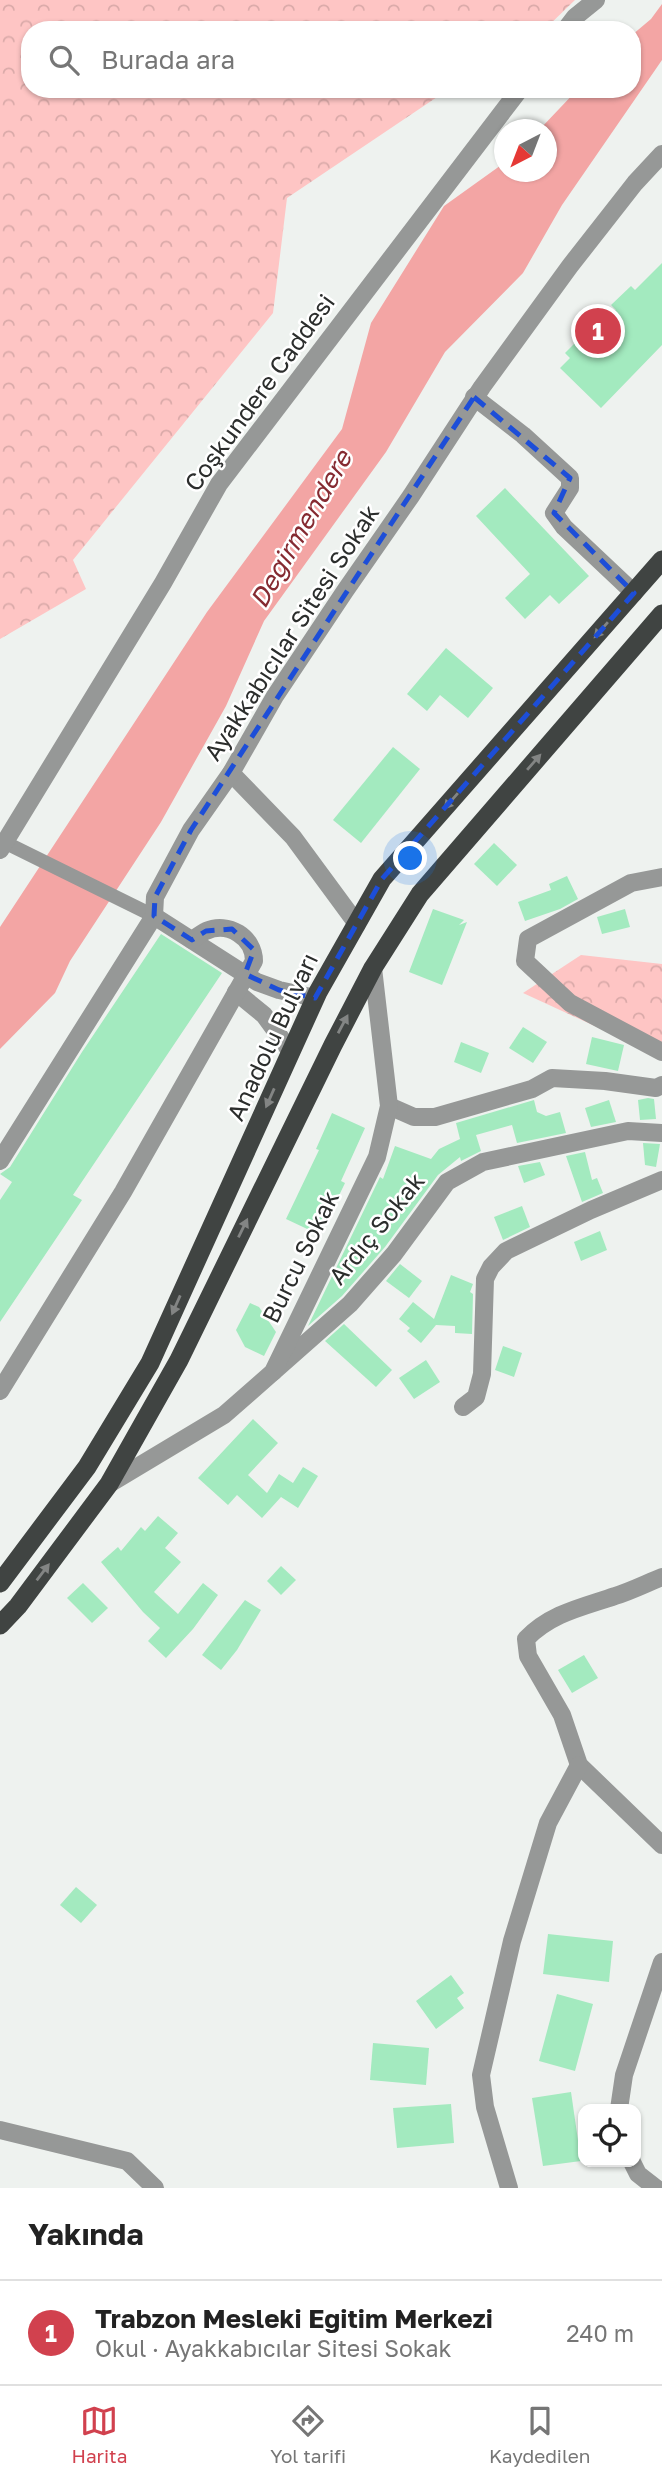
<!DOCTYPE html>
<html lang="tr">
<meta charset="utf-8">
<style>
:root{--surface:#fff;--page:#f2f2f2;--text:#222;--muted:#767676;--line:#e0e0e0;--accent:#d1414e}
body{margin:0;font-family:"Golos Text",sans-serif;background:var(--page);color:var(--text)}
.controls{position:absolute;right:21px;bottom:21px;display:grid;overflow:hidden;border-radius:14px;box-shadow:0 2px 5px #0004}
.controls button{width:63px;height:63px;display:grid;place-items:center;padding:0;border:0;border-bottom:2px solid var(--line);background:var(--surface);color:var(--text);font:35px sans-serif}
.compass{position:absolute;left:494px;top:119px;width:63px;height:63px;border-radius:50%;background:var(--surface);box-shadow:0 2px 5px #0004;rotate:222deg}
.you{position:absolute;left:411px;top:859px;width:24px;height:24px;margin:-18px;border:5px solid #fff;border-radius:50%;background:#1a73e8;box-shadow:0 0 0 10px #1a73e833}
.badge{display:grid;place-items:center;width:46px;height:46px;border-radius:50%;background:var(--accent);color:#fff;font-size:23px;font-weight:700}
.pin{position:absolute;translate:-50% -50%;border:4px solid #fff;box-shadow:0 2px 7px #0006}
.list{margin:0;padding:0;list-style:none}
h2{display:flex;justify-content:space-between;align-items:center;height:91px;margin:0;padding:0 28px;font-size:30px}
h2 small{font-size:23px;font-weight:400;color:var(--muted)}
.list li{display:grid;grid-template-columns:46px 1fr auto;gap:21px;align-items:center;box-sizing:border-box;height:105px;padding:0 28px;border-top:2px solid var(--line)}
.list b{display:block;font-size:26px;white-space:nowrap}
.list p{margin:0;font-size:23px;white-space:nowrap;color:var(--muted)}
.list em{font-size:23px;font-style:normal;color:var(--muted)}
.icon{flex:none;width:38px;height:38px;fill:none;stroke:currentColor;stroke-width:2;stroke-linecap:round;stroke-linejoin:round}
.map{position:relative;flex:none;width:662px;height:2188px;overflow:hidden}
.search{position:absolute;background:var(--surface);box-shadow:0 2px 5px #0004;left:21px;right:21px;top:21px;height:77px;display:flex;align-items:center;gap:18px;box-sizing:border-box;padding:0 24px;border-radius:28px;color:var(--muted);font-size:26px}
.sheet{height:196px;background:var(--surface)}
nav{display:flex;justify-content:space-around;align-items:center;box-sizing:border-box;height:98px;border-top:2px solid var(--line);background:var(--surface);font-size:19px;color:var(--muted)}
nav a{display:grid;justify-items:center;gap:4px}
nav .on{color:var(--accent)}
.map>svg:first-child{display:block}
.forest{fill:url(#forest-crowns)}
.water{fill:#f3a5a4}
.building{fill:#a3eabf}
.lines{fill:none;stroke-linecap:round;stroke-linejoin:round}
.pedestrian{stroke:#969897;stroke-width:14}
.minor{stroke:#969897;stroke-width:18}
.tertiary{stroke:#969897;stroke-width:18}
.trunk{stroke:#404442;stroke-width:19}
.oneway{fill:#838584}
.marked{fill:none;stroke:#1d4ed8;stroke-width:5;stroke-dasharray:14 9;stroke-linejoin:round}
.labels{text-anchor:middle;stroke-width:5;stroke-linejoin:round;paint-order:stroke}
.street-label{font-size:24px;fill:#2b2d2c;stroke:#fff}
.water-label{font-size:26px;font-style:italic;fill:#852a31;stroke:#fff}
</style>
<div class="map">
<svg width="662" height="2188" viewBox="0 0 662 2188">
<defs>
<pattern id="forest-crowns" width="20" height="18" patternUnits="userSpaceOnUse" patternTransform="scale(1.75)"><rect width="20" height="18" fill="#fec5c4"/><path d="M2 6a3 3 0 1 1 6 0M12 15a3 3 0 1 1 6 0" fill="none" stroke="#daaaa9"/></pattern>
</defs>
<rect width="100%" height="100%" fill="#eef2ef"/>
<!-- forest -->
<g class="forest">
<path d="M0,0H575L544,30H30V89H449L287,198L273,313L73,560L86,589L0,639Z"/>
<path d="M581,955L662,964V1057L523,993Z"/>
</g>
<!-- water -->
<path class="water" d="M662,4V60L562,205L523,273L445,352L386,452L264,621L226,706L161,822L70,961L55,993L0,1049V927L207,612L342,429L371,323L444,206L504,163V172H546V130L540,129L578,89H632V35L651,19Z"/>
<!-- building -->
<g class="building">
<path d="M662,263V345L601,408L560,368L570,358L565,353L585,333L590,337L616,310L611,305L631,286L635,290Z"/>
<path d="M505,488L589,576L559,604L550,595L525,619L505,598L530,574L476,516Z"/>
<path d="M446,648L493,688L468,718L440,695L427,711L407,694Z"/>
<path d="M393,747L420,769L361,843L333,820Z"/>
<path d="M494,843L517,865L497,886L474,864Z"/>
<path d="M567,876L578,899L560,909L525,921L518,902L551,890L549,884Z"/>
<path d="M433,909L464,920L459,925L467,922L442,985L409,972Z"/>
<path d="M625,909L630,927L602,934L597,917Z"/>
<path d="M161,934L222,973L73,1195L82,1200L0,1322V1200L12,1182L0,1174L10,1167L82,1052Z"/>
<path d="M523,1027L547,1042L533,1063L509,1048Z"/>
<path d="M592,1037L624,1045L618,1071L586,1064Z"/>
<path d="M461,1042L489,1053L481,1073L454,1062Z"/>
<path d="M648,1098L654,1099L656,1119L640,1120L638,1100Z"/>
<path d="M534,1100L537,1112L546,1116L560,1112L566,1133L517,1143L512,1125L476,1135L481,1151L461,1161L460,1157L438,1175L385,1247L342,1296L308,1326L380,1177L383,1179L395,1146L431,1159L439,1149L460,1139L456,1123Z"/>
<path d="M609,1100L616,1122L591,1127L585,1108Z"/>
<path d="M332,1113L365,1128L341,1181L345,1183L320,1235L286,1219L319,1150L316,1149Z"/>
<path d="M643,1143L660,1144L656,1167L645,1165Z"/>
<path d="M585,1152L592,1180L597,1178L603,1193L582,1202L566,1156Z"/>
<path d="M540,1162L545,1175L524,1183L518,1166Z"/>
<path d="M522,1206L530,1227L503,1240L494,1217Z"/>
<path d="M600,1231L607,1250L581,1261L574,1242Z"/>
<path d="M400,1264L422,1281L409,1298L386,1281Z"/>
<path d="M451,1275L473,1284L470,1292L473,1294L472,1334L455,1333V1326L436,1325L421,1343L407,1331L410,1328L399,1319L413,1302L434,1319Z"/>
<path d="M250,1303L259,1307L276,1332L264,1356L245,1347L236,1330Z"/>
<path d="M344,1324L392,1370L376,1387L325,1341Z"/>
<path d="M503,1346L522,1353L514,1377L495,1370Z"/>
<path d="M426,1360L440,1382L414,1399L399,1378Z"/>
<path d="M253,1419L278,1443L248,1475L267,1493L279,1474L293,1483L303,1467L318,1476L298,1508L281,1497L262,1518L237,1495L228,1505L198,1478Z"/>
<path d="M158,1516L178,1533L165,1548L181,1562L154,1592L178,1614L203,1583L218,1595L193,1629L166,1658L148,1641L160,1628L143,1612L101,1562L118,1547L121,1551L141,1527L145,1531Z"/>
<path d="M281,1566L296,1580L281,1595L267,1581Z"/>
<path d="M83,1583L108,1608L92,1623L67,1598Z"/>
<path d="M245,1600L261,1610L237,1650L221,1670L202,1655Z"/>
<path d="M584,1655L598,1678L572,1693L558,1670Z"/>
<path d="M76,1887L97,1905L81,1923L60,1905Z"/>
<path d="M548,1934L613,1941L609,1982L543,1974Z"/>
<path d="M451,1975L464,1993L457,1998L464,2008L436,2029L416,2001Z"/>
<path d="M557,1994L593,2004L575,2071L539,2061Z"/>
<path d="M373,2043L429,2048L426,2085L370,2080Z"/>
<path d="M571,2092L581,2161L543,2166L532,2098Z"/>
<path d="M451,2104L454,2143L397,2148L393,2108Z"/>
</g>
<g class="lines">
<!-- pedestrian -->
<path class="pedestrian" d="M4,842L154,916"/>
<!-- minor -->
<g class="minor">
<path d="M565,30L575,17L596,0"/>
<path d="M474,397L523,435L570,478V488L554,513L564,527L634,593"/>
<path d="M231,773L293,837L357,924"/>
<path d="M0,850L163,583L219,484L520,89"/>
<path d="M154,916L257,982L279,990L315,998"/>
<path d="M236,992L264,1015L291,1052"/>
<path d="M0,1161L154,916L155,897L191,830L231,773L275,696L345,591L411,496L482,387L570,266L635,183L662,154"/>
<path d="M273,1372L350,1304L394,1254L447,1182L483,1162L628,1131L662,1133"/>
<path d="M0,1391L123,1192L254,961C254,937 228,921 206,931C201,933 196,938 192,940"/>
<path d="M463,1407L476,1397L482,1374L485,1279L491,1267L506,1251L591,1210L662,1180"/>
<path d="M662,1577C647,1583 631,1591 615,1596C583,1607 551,1613 526,1639L528,1656L562,1715L579,1765L662,1845"/>
<path d="M0,2130L127,2161L155,2188"/>
<path d="M509,2188L485,2107L481,2075L512,1941L548,1823L579,1765"/>
</g>
<!-- tertiary -->
<g class="tertiary">
<path d="M662,877L631,883L528,939L525,961L570,1003L662,1052"/>
<path d="M389,1106L414,1117H435L532,1089L552,1078L605,1081L656,1088L662,1085"/>
<path d="M109,1484L224,1415L273,1372L377,1157L389,1106L373,968"/>
<path d="M619,2109L624,2075L662,1962"/>
<path d="M632,2162L638,2174L656,2188"/>
</g>
<!-- trunk -->
<g class="trunk">
<path d="M0,1583L87,1467L150,1363L318,992L382,879L662,560"/>
<path d="M0,1625L18,1606L109,1484L179,1360L333,1045L373,968L420,894L662,614"/>
</g>
</g>
<!-- one-way arrows -->
<defs><path id="oneway-solid" d="M-6-.8H1V-3.2L6.5 0L1 3.2V.8H-6Z" transform="scale(1.75)"/></defs>
<g class="oneway">
<use href="#oneway-solid" transform="translate(601 630) rotate(131)"/>
<use href="#oneway-solid" transform="translate(534 762) rotate(-49)"/>
<use href="#oneway-solid" transform="translate(451 801) rotate(131)"/>
<use href="#oneway-solid" transform="translate(343 1024) rotate(-62)"/>
<use href="#oneway-solid" transform="translate(270 1098) rotate(114)"/>
<use href="#oneway-solid" transform="translate(243 1228) rotate(-64)"/>
<use href="#oneway-solid" transform="translate(176 1305) rotate(114)"/>
<use href="#oneway-solid" transform="translate(43 1572) rotate(-53)"/>
</g>
<!-- marked area -->
<path class="marked" d="M474,397L570,478L554,513L634,593L382,879L315,998L279,990L245,974L254,950L232,929L206,931L192,940L154,916L155,897L191,830Z"/>
<g class="labels">
<!-- street labels -->
<g class="street-label">
<text transform="translate(260 393) rotate(-54)" y="8">Coşkundere Caddesi</text>
<text transform="translate(292 633) rotate(-57)" y="8">Ayakkabıcılar Sitesi Sokak</text>
<text transform="translate(273 1037) rotate(-65)" y="8">Anadolu Bulvarı</text>
<text transform="translate(377 1229) rotate(-51)" y="8">Ardıç Sokak</text>
<text transform="translate(301 1257) rotate(-64)" y="8">Burcu Sokak</text>
</g>
<!-- water labels -->
<g class="water-label">
<text transform="translate(301 529) rotate(-60)" y="9">Değirmendere</text>
</g>
</g>
</svg>
<div class="controls">
<button><svg class="icon" aria-label="locate" viewBox="0 0 24 24"><circle cx="12" cy="12" r="6"/><path d="M12 2v4M12 18v4M2 12h4M18 12h4"/></svg></button>
</div>
<svg class="compass" viewBox="-18 -18 36 36"><path d="M0-13l5 13h-10z" fill="#e53935"/><path d="M0 13l5-13h-10z" fill="#767676"/></svg>
<div class="you"></div>
<div class="pin badge" style="left:598px;top:331px">1</div>
<div class="search"><svg class="icon" aria-label="search" viewBox="0 0 24 24"><circle cx="10" cy="10" r="6"/><path d="M15 15l6 6"/></svg>Burada ara</div>
</div>
<section class="sheet">
<h2>Yakında<small></small></h2>
<ul class="list">
<li><span class="badge">1</span><div><b>Trabzon Mesleki Eğitim Merkezi</b><p>Okul · Ayakkabıcılar Sitesi Sokak</p></div><em>240 m</em></li>
</ul>
</section>
<nav>
<a class="on"><svg class="icon" aria-label="map" viewBox="0 0 24 24"><path d="M3 6l6-2 6 2 6-2v14l-6 2-6-2-6 2zM9 4v14M15 6v14"/></svg>Harita</a>
<a><svg class="icon" aria-label="directions" viewBox="0 0 24 24"><path d="M12 3l9 9-9 9-9-9zM9 14v-3h6M13 9l2 2-2 2"/></svg>Yol tarifi</a>
<a><svg class="icon" aria-label="saved" viewBox="0 0 24 24"><path d="M7 4h10v16l-5-4-5 4z"/></svg>Kaydedilen</a>
</nav>
